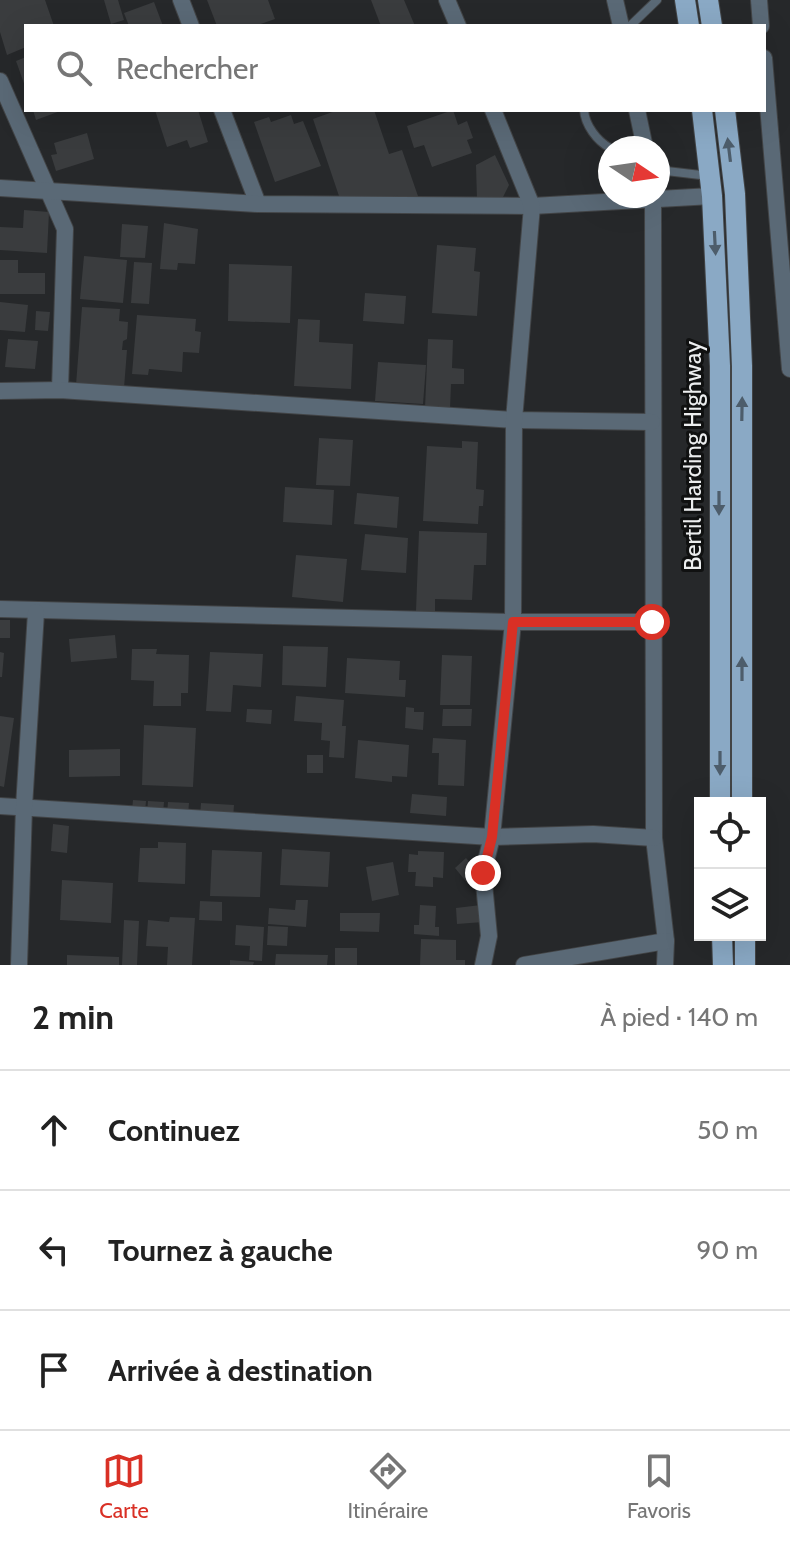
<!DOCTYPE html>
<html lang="fr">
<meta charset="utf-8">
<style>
:root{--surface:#fff;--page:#f2f2f2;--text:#222;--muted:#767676;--line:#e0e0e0;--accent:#d93025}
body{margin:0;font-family:Cabin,sans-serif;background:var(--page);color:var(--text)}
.controls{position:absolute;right:24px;bottom:24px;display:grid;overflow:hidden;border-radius:0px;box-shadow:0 8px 32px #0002}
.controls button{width:72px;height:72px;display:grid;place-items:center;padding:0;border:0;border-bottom:2px solid var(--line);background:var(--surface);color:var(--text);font:40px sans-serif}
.compass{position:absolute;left:598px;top:136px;width:72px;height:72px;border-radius:50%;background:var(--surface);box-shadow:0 8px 32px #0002;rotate:103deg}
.stop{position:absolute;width:24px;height:24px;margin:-18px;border:6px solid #d93025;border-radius:50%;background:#fff}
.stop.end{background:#d93025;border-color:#fff;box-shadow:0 2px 8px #0008}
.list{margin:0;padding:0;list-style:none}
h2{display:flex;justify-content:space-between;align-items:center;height:104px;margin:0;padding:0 32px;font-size:34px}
h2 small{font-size:26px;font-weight:400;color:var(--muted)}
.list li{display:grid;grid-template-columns:52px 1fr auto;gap:24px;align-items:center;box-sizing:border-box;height:120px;padding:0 32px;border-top:2px solid var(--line)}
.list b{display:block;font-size:30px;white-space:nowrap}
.list em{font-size:26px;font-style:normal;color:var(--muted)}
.icon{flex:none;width:44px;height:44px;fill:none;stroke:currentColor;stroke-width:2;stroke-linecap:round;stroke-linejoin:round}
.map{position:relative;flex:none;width:790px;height:965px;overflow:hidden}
.search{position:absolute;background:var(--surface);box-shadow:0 8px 32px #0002;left:24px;right:24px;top:24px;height:88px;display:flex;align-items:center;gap:20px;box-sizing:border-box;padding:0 28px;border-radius:0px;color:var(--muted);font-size:30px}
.sheet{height:464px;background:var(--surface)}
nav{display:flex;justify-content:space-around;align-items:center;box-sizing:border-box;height:112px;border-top:2px solid var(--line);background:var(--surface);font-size:22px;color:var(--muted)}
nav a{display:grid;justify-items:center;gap:4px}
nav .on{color:var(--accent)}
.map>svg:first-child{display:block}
.building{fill:#3a3c3e}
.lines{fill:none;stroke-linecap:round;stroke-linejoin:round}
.service-casing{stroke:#424446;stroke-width:10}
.minor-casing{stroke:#424446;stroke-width:18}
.primary-casing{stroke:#424446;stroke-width:22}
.service{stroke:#5a6976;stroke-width:8}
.minor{stroke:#5a6976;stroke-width:16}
.primary{stroke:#8aa9c5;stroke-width:20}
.oneway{fill:#4d5d6b}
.route{stroke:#d93025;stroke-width:10}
.labels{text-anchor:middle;stroke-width:6;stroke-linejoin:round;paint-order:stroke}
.street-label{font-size:24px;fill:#eceeef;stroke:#101111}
</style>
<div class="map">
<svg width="790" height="965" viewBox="0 0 790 965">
<rect width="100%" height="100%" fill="#26282a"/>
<!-- building -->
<g class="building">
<path d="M0,0H45L54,26H26V47L7,55L0,32Z"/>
<path d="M104,0H118L124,20L111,24Z"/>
<path d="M207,0H268L275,19L255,26H217Z"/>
<path d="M371,0H404L415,26H381Z"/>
<path d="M154,2L163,26H129L124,13Z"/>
<path d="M26,57V89L16,61Z"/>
<path d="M33,110H63L36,120Z"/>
<path d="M155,110H198L208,142L190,148L187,140L167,147Z"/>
<path d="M338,110H374L389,154L402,150L419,199L339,196L313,119Z"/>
<path d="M453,110L458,125L467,121L473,138L467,140L472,153L432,167L424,145L414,148L407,126Z"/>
<path d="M291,115L294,124L303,121L321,166L275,182L254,122L269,117L271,122Z"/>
<path d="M87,133L94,159L56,171L51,155L57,154L54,143Z"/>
<path d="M495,155L509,185L502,199L477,200L476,165Z"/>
<path d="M24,210L49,212L47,253L0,250V227L23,228Z"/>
<path d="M164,223L198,229L195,264L178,263L177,270L160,269Z"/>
<path d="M122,224L148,226L145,258L120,257Z"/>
<path d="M437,245L476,248L474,271L480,272L477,316L432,313Z"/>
<path d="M84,256L127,260L123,303L80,299Z"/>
<path d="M0,260H18V273H45V294H0Z"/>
<path d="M134,262L152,263L149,304L131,303Z"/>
<path d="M229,264L292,266L290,323L228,321Z"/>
<path d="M365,293L406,296L404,324L363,321Z"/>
<path d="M0,302L28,305L25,332L0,330Z"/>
<path d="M82,307L120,309L119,321L128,322L127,339L123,341L122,350H127L124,388L76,385Z"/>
<path d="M36,311L50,312L48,331L35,330Z"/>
<path d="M137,315L196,319L195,331L201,332L199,353L183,352L182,372L149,369L148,375L132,374Z"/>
<path d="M298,319L320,320L319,342L353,344L351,389L294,386Z"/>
<path d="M8,339L38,341L35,369L5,367Z"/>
<path d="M428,339L453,340L452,368L464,369V384H451L450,409L425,408Z"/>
<path d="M378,362L426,365L423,404L375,401Z"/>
<path d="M319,438L353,440L350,486L316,485Z"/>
<path d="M462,441L478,442L476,489L484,490L483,506H479L478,524L423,521L427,446L462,448Z"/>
<path d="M285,487L334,490L332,525L283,522Z"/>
<path d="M357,493L399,497L397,528L354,524Z"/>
<path d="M419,531L487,533L486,565H474L472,600L435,599V612L416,611Z"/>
<path d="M365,534L408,538L406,573L361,570Z"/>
<path d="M296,555L347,559L343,602L292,597Z"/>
<rect x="0" y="620" width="10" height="18"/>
<path d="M115,635L117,658L71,662L69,639Z"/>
<path d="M283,646L328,647L326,687L282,685Z"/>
<path d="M132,649H157L156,654L189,655L188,693H181V706H153L154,681L131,680Z"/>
<path d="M0,652L4,653L2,677H0Z"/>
<path d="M210,652L263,654L261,687L233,685L231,712L206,711Z"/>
<path d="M442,655L472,656L470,705H440Z"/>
<path d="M347,658L400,661L399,680H406L405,697L345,693Z"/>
<path d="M296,696L344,700L342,726H346L344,758L329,757L330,741L321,740L322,723L294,721Z"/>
<path d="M406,707L414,708V712H424L423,730L405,728Z"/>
<path d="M247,709L272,710L271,724L246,722Z"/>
<path d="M443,709H472L471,726H442Z"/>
<path d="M0,716L14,718L4,787L0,786Z"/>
<path d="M144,725L196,728L193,787L142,785Z"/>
<path d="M433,738L466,740L464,786L438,785L439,753H432Z"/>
<path d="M358,740L409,745L407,777L392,776V782L355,778Z"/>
<path d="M120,749V776L69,777V750Z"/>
<rect x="307" y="755" width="16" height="18"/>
<path d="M412,794L447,797L446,816L410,813Z"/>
<path d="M133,800L146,801L145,812L132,810Z"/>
<path d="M148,801L164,802L163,813L147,812Z"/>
<path d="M168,802L189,803L188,814L167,813Z"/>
<path d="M201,803L234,805L233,818L200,816Z"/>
<path d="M53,824L69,826L67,853L51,851Z"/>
<path d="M158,842L186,843L185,884L138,882L140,848H158Z"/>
<path d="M282,849L330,852L328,887L280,885Z"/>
<path d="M212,850L262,852L260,897L210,896Z"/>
<path d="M418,851L444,852L443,878L433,877V887L415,886L416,872H408L409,854L418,855Z"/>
<path d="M466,858L480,874L468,884L455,868Z"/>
<path d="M393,862L399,895L372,901L366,867Z"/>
<path d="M62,880L113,883L111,923L60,920Z"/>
<path d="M296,900H308L306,927L268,924L269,908L295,910Z"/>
<path d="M200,901L222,902V921L199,920Z"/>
<path d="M420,905L436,906L435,927H439V936L414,934V925H419Z"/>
<path d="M481,905L483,922L457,924L456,908Z"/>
<path d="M340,913H380L379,932L340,931Z"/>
<path d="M170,917L195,918L192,965H167L168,947L146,946L148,920L169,922Z"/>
<path d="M124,920L139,921L137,965H122Z"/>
<path d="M236,925L264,927L262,961L249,960L250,946L235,945Z"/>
<path d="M268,926L288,927L287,946L267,945Z"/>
<path d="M421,939L456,940V960H465V965H420Z"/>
<rect x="335" y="948" width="22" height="17"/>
<path d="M276,954L328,955L327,965H275Z"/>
<path d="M67,955L119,957V965H67Z"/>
<path d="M230,960L254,962L253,965H230Z"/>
</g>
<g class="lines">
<defs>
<g id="service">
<path d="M630,26L657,0"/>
<path d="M584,110C585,125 597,141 610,148"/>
<path d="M658,170L709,176"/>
</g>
<g id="minor">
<path d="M181,0L191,26"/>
<path d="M447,0L458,26"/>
<path d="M615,0L621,26"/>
<path d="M759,0L761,26"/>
<path d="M764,58L790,369"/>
<path d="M0,81L65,229L60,390"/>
<path d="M222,110L258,204"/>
<path d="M637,110L645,148"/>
<path d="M0,188L258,204L532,206L712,196"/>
<path d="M653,196L654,838L666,941L665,965"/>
<path d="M0,391L60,390L514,420L652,422"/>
<path d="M0,609L513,622H652"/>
<path d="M0,806L492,837L593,834L654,838"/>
<path d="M19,965L24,807L36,612"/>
<path d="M483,965L489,936L483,873L492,837L513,622L514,420L532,206L493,110"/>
<path d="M524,965L666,941"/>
</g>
<g id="primary">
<path d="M685,0L689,26"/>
<path d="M708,0L712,26"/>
<path d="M702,110L712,196L720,366V803"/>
<path d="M725,110L735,194L742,366V803"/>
<path d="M722,935L723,965"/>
<path d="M745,935V965"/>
</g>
</defs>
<!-- service casing -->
<use href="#service" class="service-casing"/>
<!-- minor casing -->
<use href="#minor" class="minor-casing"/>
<!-- primary casing -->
<use href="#primary" class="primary-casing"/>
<!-- service -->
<use href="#service" class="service"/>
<!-- minor -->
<use href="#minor" class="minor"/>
<!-- primary -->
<use href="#primary" class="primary"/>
</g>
<!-- one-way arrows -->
<defs><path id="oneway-solid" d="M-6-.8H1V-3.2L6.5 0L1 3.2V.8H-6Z" transform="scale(2)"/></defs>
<g class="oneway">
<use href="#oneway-solid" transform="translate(729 150) rotate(-97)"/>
<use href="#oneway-solid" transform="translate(715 243) rotate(87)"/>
<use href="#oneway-solid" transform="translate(742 409) rotate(-89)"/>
<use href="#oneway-solid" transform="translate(719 503) rotate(90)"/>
<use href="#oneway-solid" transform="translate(742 669) rotate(-90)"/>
<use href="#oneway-solid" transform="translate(720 763) rotate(90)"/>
</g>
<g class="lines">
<!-- route -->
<path class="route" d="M483,873L492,837L513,622H652"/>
</g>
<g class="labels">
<!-- street labels -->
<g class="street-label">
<text transform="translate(693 456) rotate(-90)" y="8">Bertil Harding Highway</text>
</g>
</g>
</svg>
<div class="controls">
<button><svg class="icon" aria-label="locate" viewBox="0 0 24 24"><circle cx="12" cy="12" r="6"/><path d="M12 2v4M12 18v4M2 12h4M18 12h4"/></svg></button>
<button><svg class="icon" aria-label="layers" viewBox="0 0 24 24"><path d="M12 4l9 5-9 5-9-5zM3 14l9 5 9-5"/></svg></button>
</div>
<svg class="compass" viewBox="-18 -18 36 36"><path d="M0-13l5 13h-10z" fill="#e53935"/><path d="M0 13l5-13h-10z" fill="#767676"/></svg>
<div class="stop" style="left:652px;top:622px"></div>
<div class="stop end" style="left:483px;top:873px"></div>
<div class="search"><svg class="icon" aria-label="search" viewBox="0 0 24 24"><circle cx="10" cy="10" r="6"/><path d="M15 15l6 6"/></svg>Rechercher</div>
</div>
<section class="sheet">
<h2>2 min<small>À pied · 140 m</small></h2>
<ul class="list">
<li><svg class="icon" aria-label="ahead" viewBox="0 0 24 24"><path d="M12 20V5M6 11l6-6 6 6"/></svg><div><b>Continuez</b></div><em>50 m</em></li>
<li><svg class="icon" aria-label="left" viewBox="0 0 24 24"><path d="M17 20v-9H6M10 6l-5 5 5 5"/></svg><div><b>Tournez à gauche</b></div><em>90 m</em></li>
<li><svg class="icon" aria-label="arrive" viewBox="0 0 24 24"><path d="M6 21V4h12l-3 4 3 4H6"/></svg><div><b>Arrivée à destination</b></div></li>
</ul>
</section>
<nav>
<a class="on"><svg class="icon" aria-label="map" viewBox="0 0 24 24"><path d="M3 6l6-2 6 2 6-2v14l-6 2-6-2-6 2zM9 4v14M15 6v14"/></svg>Carte</a>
<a><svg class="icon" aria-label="directions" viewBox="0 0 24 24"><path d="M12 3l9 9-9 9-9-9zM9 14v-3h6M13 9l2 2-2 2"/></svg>Itinéraire</a>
<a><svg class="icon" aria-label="saved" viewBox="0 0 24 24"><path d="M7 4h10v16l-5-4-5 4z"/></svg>Favoris</a>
</nav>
